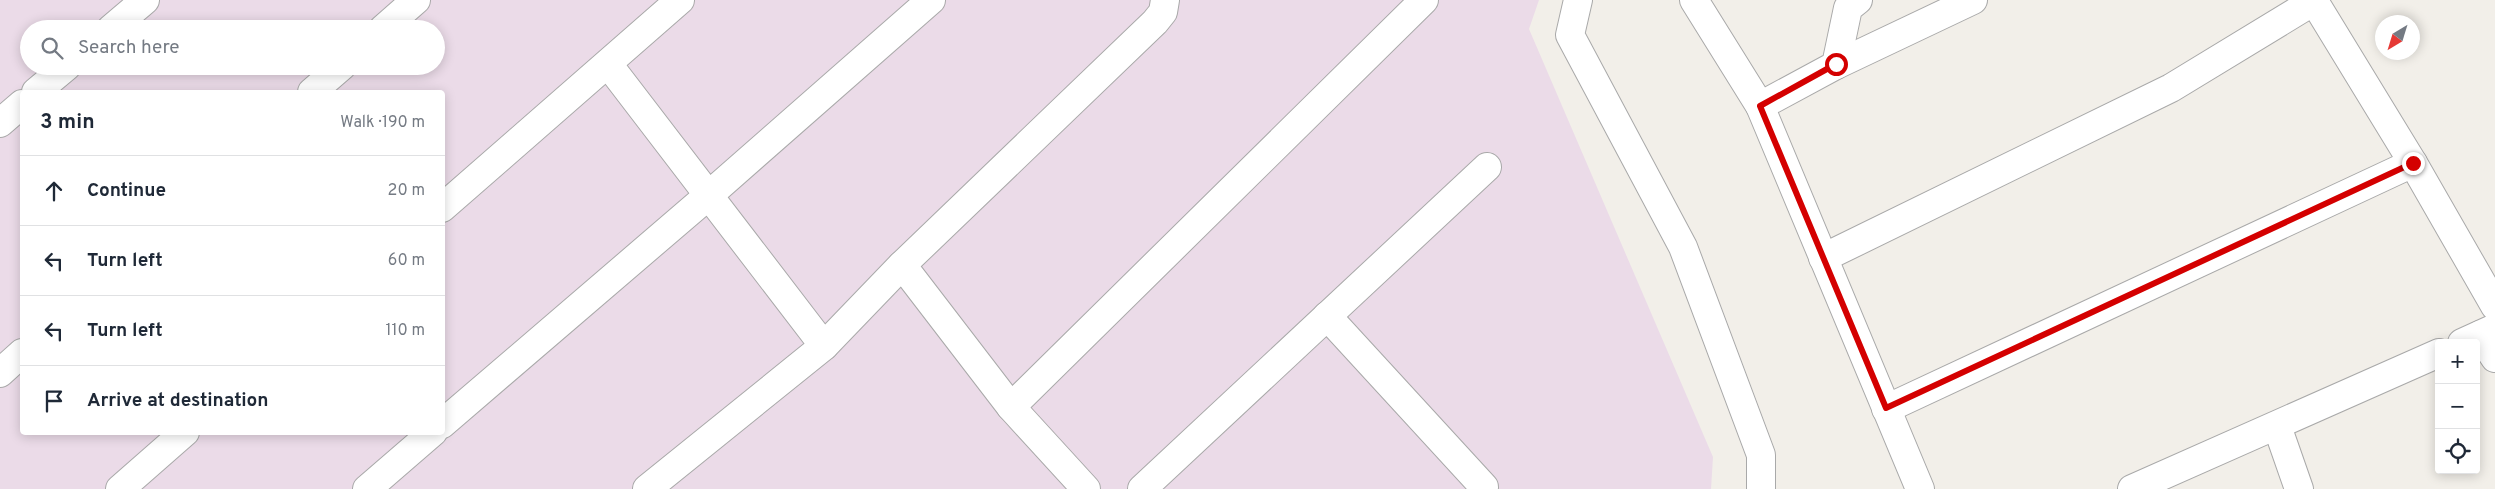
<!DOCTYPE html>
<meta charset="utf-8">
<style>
:root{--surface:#fff;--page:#f6f6f7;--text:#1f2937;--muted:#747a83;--line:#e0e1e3}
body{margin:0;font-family:Overpass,sans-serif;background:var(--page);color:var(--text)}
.controls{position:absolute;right:15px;bottom:15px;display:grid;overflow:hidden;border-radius:5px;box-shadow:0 2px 12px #0003}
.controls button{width:45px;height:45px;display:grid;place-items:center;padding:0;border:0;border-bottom:1px solid var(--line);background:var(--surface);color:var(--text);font:25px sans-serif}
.compass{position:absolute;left:2375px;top:15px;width:45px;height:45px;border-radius:50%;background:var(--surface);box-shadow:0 2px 12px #0003;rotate:218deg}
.stop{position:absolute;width:15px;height:15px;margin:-11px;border:4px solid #d40000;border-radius:50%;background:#fff}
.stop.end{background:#d40000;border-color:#fff;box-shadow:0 1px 5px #0008}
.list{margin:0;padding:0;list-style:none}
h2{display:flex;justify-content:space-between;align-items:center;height:65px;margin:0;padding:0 20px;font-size:21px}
h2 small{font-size:16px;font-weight:400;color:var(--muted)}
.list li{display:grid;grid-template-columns:32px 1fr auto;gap:15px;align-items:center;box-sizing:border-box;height:70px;padding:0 20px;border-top:1px solid var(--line)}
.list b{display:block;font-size:19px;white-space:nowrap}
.list em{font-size:16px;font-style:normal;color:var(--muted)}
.icon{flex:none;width:28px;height:28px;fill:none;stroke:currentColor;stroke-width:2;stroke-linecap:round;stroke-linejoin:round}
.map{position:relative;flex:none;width:2495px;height:489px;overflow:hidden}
.search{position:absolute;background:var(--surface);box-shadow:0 2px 12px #0003;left:20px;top:20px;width:425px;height:55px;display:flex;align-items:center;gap:12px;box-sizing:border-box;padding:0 18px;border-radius:28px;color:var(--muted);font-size:19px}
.panel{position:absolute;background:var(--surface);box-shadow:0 2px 12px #0003;left:20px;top:90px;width:425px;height:345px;border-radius:5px}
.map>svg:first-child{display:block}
.industrial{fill:#ebdbe8;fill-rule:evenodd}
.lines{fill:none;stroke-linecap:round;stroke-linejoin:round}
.minor-casing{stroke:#a9a9a9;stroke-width:30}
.tertiary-casing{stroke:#a9a9a9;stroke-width:30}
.minor{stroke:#fff;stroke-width:28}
.tertiary{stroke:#fff;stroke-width:28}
.route{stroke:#d40000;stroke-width:6}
</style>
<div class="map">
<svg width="2495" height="489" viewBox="0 0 2495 489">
<rect width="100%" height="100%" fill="#f2efe9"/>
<!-- industrial -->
<path class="industrial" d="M0,0H1539L1529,29L1713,457L1711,489H0ZM29,29H436V66H29ZM22,92H442V432H22Z"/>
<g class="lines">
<defs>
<g id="minor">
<path d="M1694,0L1760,106L1836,65L1848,8L1858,0"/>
<path d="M111,29L145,0"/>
<path d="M383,29L416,0"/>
<path d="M608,64L824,346"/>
<path d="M1836,65L1973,0"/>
<path d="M36,92L67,66"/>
<path d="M312,92L342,66"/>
<path d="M1760,106L1920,489"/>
<path d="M0,123L22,104"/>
<path d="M442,208L680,0"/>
<path d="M1823,258L2171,88L2314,1L2413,163L2495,306"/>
<path d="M1327,316L1484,487"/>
<path d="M2480,335L2495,358"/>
<path d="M0,373L22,353"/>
<path d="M1011,407L1424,0"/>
<path d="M1886,409L2413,163"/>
<path d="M442,424L709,195L931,0"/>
<path d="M2277,426L2299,489"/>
<path d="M120,489L185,432"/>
<path d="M367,489L433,432"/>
<path d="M647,489L824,346L902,265"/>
<path d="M1086,489L1011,407L902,265L1155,22L1163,12L1165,0"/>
<path d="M1142,489L1487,167"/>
</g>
<g id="tertiary">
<path d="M1578,0L1570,35L1683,247L1761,455V489"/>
<path d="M2462,343L2495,328"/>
<path d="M2132,489L2439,353"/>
</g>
</defs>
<!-- minor casing -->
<use href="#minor" class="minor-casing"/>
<!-- tertiary casing -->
<use href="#tertiary" class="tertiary-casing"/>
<!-- minor -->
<use href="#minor" class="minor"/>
<!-- tertiary -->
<use href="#tertiary" class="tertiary"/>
</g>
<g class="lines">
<!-- route -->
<path class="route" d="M1836,64L1760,106L1886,408L2413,163"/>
</g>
</svg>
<div class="controls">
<button>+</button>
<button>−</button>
<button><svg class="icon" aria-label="locate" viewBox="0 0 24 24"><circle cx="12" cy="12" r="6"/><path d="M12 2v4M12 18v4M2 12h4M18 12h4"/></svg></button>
</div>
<svg class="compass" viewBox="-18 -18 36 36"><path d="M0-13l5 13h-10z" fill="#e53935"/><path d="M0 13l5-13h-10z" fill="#747a83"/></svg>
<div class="stop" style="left:1836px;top:64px"></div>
<div class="stop end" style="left:2413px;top:163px"></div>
<div class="search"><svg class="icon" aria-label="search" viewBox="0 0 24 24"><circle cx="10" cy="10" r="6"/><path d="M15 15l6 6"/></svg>Search here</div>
<section class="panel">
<h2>3 min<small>Walk · 190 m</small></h2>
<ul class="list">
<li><svg class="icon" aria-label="ahead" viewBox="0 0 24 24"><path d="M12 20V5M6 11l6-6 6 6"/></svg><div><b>Continue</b></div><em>20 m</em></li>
<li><svg class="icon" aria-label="left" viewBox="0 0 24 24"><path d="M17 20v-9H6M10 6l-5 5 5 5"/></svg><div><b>Turn left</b></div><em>60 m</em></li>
<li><svg class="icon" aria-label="left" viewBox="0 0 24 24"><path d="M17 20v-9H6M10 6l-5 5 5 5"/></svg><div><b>Turn left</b></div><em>110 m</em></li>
<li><svg class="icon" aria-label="arrive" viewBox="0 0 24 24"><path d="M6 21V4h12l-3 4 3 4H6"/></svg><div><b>Arrive at destination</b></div></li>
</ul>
</section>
</div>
